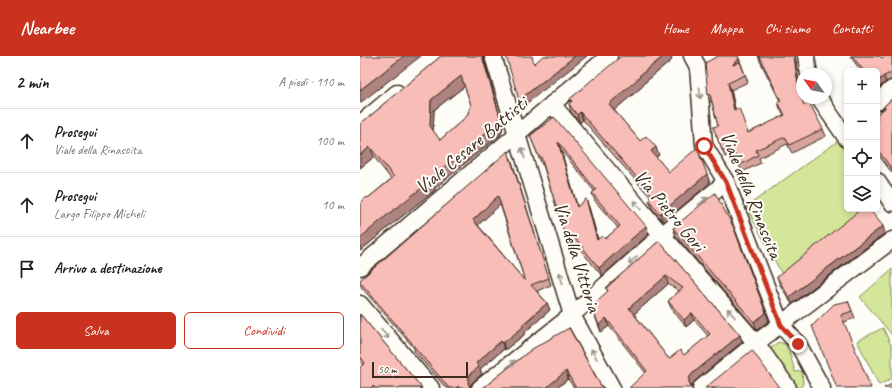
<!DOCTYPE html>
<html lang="it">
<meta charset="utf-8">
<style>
:root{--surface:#fff;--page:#f6f6f6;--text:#202124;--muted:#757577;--line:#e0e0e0;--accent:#c8321e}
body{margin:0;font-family:Caveat,sans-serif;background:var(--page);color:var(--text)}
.controls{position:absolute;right:12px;top:12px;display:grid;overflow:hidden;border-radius:6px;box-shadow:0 2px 6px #0003}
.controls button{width:36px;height:36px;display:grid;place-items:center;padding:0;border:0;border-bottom:1px solid var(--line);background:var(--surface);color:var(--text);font:20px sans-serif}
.compass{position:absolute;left:436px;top:12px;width:36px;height:36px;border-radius:50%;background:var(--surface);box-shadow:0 2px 6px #0003;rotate:303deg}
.scale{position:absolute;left:12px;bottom:10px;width:96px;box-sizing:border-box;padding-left:4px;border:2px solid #3b2a1e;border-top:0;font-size:11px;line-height:14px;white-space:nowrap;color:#3b2a1e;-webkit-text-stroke:3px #fdfcf7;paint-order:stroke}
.stop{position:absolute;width:12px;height:12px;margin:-9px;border:3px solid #c8321e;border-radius:50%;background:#fff}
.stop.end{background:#c8321e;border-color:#fff;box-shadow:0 1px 4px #0008}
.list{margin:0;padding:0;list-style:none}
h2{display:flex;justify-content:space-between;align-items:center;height:52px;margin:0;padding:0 16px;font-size:17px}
h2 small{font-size:13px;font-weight:400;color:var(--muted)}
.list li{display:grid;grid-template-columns:26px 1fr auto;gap:12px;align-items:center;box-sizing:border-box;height:64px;padding:0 16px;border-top:1px solid var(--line)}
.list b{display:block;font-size:15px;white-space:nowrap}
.list p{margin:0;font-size:13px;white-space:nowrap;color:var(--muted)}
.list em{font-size:13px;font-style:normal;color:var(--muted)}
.actions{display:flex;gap:8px;padding:12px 16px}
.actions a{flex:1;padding:9px 0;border:1px solid var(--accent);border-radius:6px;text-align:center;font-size:14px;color:var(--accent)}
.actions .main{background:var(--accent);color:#fff}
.icon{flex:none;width:22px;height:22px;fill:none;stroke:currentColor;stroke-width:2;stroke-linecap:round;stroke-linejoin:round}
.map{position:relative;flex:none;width:532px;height:332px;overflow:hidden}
header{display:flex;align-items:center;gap:24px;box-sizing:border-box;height:56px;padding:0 20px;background:var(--accent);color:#fff}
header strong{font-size:19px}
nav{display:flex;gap:22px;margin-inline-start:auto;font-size:14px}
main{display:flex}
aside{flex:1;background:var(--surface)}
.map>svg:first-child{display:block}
.green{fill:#d3e69a;stroke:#87885c}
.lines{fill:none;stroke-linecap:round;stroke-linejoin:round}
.minor-casing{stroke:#3b2a1e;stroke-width:19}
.minor{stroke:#fdfcf7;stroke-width:16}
.wall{fill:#d6a39d;stroke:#3b2a1e;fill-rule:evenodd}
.shaded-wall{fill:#ae8480;stroke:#3b2a1e}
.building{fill:#f9bdb7;stroke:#3b2a1e;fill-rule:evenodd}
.oneway{stroke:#9c938a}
.route{stroke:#c8321e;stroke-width:5}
.labels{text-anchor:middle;stroke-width:4;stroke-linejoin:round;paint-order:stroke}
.street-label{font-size:20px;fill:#3b2a1e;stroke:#fdfcf7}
</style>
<header>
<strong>Nearbee</strong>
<nav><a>Home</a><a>Mappa</a><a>Chi siamo</a><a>Contatti</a></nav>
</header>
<main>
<aside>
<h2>2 min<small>A piedi · 110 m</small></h2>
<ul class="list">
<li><svg class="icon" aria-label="ahead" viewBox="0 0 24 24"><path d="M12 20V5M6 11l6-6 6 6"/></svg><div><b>Prosegui</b><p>Viale della Rinascita</p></div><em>100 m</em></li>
<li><svg class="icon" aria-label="ahead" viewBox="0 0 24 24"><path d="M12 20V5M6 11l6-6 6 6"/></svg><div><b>Prosegui</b><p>Largo Filippo Micheli</p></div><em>10 m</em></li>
<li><svg class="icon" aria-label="arrive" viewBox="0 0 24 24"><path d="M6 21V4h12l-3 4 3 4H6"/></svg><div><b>Arrivo a destinazione</b></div></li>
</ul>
<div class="actions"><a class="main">Salva</a><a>Condividi</a></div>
</aside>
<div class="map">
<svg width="532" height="332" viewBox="0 0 532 332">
<rect width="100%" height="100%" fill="#fdfcf7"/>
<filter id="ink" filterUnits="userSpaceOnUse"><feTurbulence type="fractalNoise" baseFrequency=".025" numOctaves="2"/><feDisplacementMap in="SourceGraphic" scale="8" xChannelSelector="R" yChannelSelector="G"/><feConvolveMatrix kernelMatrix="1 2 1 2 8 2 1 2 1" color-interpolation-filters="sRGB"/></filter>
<g filter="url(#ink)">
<!-- green -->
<g class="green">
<path d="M478,85L487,98V153H516L423,220L386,151Z"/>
<path d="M532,213V279L500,241Z"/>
<path d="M523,272L532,291V322L519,329L497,285Z"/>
<path d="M419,286L425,288L429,294L435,316L442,315L443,328L440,332H435L410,293L412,290Z"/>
</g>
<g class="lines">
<defs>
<g id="minor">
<path d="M133,0L212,259L252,332"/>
<path d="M332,0L338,11L344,89L366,126L421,269L438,288L462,332"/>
<path d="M446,0L449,18"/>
<path d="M459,42L487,83"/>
<path d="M517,46L532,33"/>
<path d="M192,48L302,179L396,287L428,332"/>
<path d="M0,68L37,37"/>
<path d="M517,125L532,147"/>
<path d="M0,211L249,0"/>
<path d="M0,248L71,332"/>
<path d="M120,332L212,259L302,179L366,126"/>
<path d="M341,332L396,287L532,184"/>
</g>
</defs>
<!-- minor casing -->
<use href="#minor" class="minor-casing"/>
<!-- minor -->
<use href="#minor" class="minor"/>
</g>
<!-- wall -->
<g class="wall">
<path d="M81,0H123L143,71L141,78L75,132V134L35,166L0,195V147L8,142L31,123L14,101L0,112V68L20,52V51ZM105,30L111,49L107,60L80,84L73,75L74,54Z"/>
<path d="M263,0H310L312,4L283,28V30L254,54L280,85L299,99L296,101L309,116L350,127L303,166L292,152L289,144L291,142L223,64L220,67L211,56L209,48L211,46L210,43Z"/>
<path d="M378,0L388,26L371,34L375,53L388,77L424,60L420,53L418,46L420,45L400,5L398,0H435L441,42L444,49L463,73L466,80L432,97L427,88L399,102L401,107L382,116L374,97L365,101L356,79L358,70L352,46H350L348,39Z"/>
<path d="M490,0H520L522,2L532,0V24H530L526,26L517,15H501Z"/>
<path d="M532,43V117L517,97V58L525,52L524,50Z"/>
<path d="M194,61L289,178L242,220L218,191L210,194L183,109H182L170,80ZM201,94L234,135L232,137L235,145L258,172L245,183H238L229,151H217Z"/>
<path d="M151,102L191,229L177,235L187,247L190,254L165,276V278L145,294L144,293L120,313L122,318L114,325L111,328V331L112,332H86L54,295V292L2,232L0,228V224ZM140,148L165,225L118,169Z"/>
<path d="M313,172L409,265L397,274L316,180Z"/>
<path d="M525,177L432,248L420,229L417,221Z"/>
<path d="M299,185L380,279L382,286L335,325L332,329V331L285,316L249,270L241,276L231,250L248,236L246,232ZM308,228L319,235L308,245L311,252L326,271L334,264L348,280L324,299L309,303L274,258Z"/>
<path d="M488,245L495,262L455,277Z"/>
<path d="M0,258L62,332H0L3,309L0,306Z"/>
<path d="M172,293L241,330L244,332H214L208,323L197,332H123Z"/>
</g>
<!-- shaded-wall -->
<g class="shaded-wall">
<path d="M44,0H61L0,47V34Z"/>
<path d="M122,0H123L143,71L141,78L75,132V134L35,166L0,195V182L70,122L137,68Z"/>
<path d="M215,0H227L162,51L159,44Z"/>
<path d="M304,0H310L312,4L283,28V30L252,56L249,48L279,20Z"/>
<path d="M434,0H435L442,44L439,36Z"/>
<path d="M379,3L382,11L376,16L373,8Z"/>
<path d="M101,20L105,30L74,54L73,80L70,70L71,44Z"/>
<path d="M524,20L526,26L517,33V26Z"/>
<path d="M368,27L371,34L377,61L374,54Z"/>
<path d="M220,56L223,64L220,67L217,59Z"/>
<path d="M198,86L201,94L220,159L217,151Z"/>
<path d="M10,91L14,101L0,112V99Z"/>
<path d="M296,91L299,99L294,103L291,95Z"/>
<path d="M347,118L350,127L303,166L300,158Z"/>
<path d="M138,140L141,148L116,171L113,164Z"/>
<path d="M226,143L229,151L240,192L237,184Z"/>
<path d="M286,170L289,178L242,220L239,212Z"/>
<path d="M523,170L525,177L432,248L429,241Z"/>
<path d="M306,220L308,228L272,260L269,252Z"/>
<path d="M187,247L190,254L165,276V278L145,294L143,287Z"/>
<path d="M332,257L334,264L326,271L324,264Z"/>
<path d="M406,257L409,265L397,274L394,266Z"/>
<path d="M246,262L249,270L241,276L239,269Z"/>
<path d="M380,279L382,286L335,325L332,329V332L329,326V322L332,318Z"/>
<path d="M141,285L144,293L120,313L122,318L114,325L111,328V332L108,327L109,321L116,307Z"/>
<path d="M206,315L208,323L197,332H186Z"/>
</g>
<!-- building -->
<g class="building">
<path d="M0,0H44L0,34Z"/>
<path d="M81,0H122L140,61L137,68L70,122L72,124L31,156L0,182V147L7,141L8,142L34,121L10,91L0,99V68L21,51H20ZM101,20L111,49L107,60L80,84L70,70L71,44Z"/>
<path d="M146,0H172L174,8L183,0H215L159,44Z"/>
<path d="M261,0H304L279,20L280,21L249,48L280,85L286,80L296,91L291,95L309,116L337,92L347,118L300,158L289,144L293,140L220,56L217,59L209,48L212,45L210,43L234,22V23Z"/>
<path d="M358,0H378L379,3L373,8V9L380,6L385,19L368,27L374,54L379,52L388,77L425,59L418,46L421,45L399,0H434L439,36L444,49L449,46L463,73L429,89L425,81L396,94L398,99L380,109L371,90L362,94L353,71L358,70L350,38L348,39L345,7Z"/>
<path d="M492,0H520L522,2L525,0H532V18H528L524,20L517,26V15H504Z"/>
<path d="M532,43V113L517,93V58L525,52L524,50Z"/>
<path d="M194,61L286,170L239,212L216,183L207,186L181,101H179L170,80ZM198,86L236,134L232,137L260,170L245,183L242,180L237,184L226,143L217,151Z"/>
<path d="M148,95L189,222L171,229L187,247L162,269L163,271L143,287L141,285L116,307L119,311L111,317L109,321L108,327L110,331L112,332H99L98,330L96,332H89L52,288V287L0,226V224ZM138,140L165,225L113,164Z"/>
<path d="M355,137L373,170L406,257L394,266L313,172Z"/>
<path d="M501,153H509L523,170L429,241L417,221Z"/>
<path d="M299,185L380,279L332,318L329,322V326L331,331L333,332H269L287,315L246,262L239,269L231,250L248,235L246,232ZM306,220L323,232L308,245L324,264L332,257L350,278L324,299L320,294L309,303L269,252Z"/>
<path d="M488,245L492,255L481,259L511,332H477L452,270L474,248Z"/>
<path d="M0,258L62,332H15L13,330L11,332H0V311L5,307L0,300Z"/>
<path d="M209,272L241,330L244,332H216L206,315L186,332H123L172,293Z"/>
<path d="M392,294L418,330L420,332H345Z"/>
<path d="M532,328V332H524Z"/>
</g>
<!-- one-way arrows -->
<defs><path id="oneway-shaft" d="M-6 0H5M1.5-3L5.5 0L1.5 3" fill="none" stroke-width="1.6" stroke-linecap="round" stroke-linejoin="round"/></defs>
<g class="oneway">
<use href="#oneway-shaft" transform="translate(340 37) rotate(85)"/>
<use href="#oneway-shaft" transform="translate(163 97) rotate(-107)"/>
<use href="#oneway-shaft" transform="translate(343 145) rotate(-40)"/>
<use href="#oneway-shaft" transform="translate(277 149) rotate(-130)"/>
<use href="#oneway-shaft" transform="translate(273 204) rotate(138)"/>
<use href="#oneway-shaft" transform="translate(201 222) rotate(-107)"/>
<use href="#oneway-shaft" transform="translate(371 257) rotate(-131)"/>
<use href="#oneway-shaft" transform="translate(25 278) rotate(50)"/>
<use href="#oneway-shaft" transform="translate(234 298) rotate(-119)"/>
<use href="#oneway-shaft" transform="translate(151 308) rotate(-39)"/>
</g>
</g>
<g class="lines" filter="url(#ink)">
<!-- route -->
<path class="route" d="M344,90L366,126L421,269L438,288"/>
</g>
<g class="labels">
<!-- street labels -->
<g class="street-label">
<text transform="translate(111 89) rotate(-40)" y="7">Viale Cesare Battisti</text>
<text transform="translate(392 139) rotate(68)" y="7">Viale della Rinascita</text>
<text transform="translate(310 154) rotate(50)" y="7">Via Pietro Gori</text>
<text transform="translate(218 201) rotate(72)" y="7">Via della Vittoria</text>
</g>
</g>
</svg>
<div class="controls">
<button>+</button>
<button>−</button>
<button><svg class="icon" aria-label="locate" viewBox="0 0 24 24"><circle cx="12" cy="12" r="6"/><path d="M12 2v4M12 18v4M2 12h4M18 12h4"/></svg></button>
<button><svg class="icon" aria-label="layers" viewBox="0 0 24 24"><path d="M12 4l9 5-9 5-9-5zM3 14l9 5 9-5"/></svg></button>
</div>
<svg class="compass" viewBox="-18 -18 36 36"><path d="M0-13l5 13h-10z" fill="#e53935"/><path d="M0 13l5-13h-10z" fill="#757577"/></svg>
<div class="scale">50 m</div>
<div class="stop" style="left:344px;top:90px"></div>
<div class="stop end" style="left:438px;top:288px"></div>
</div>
</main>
